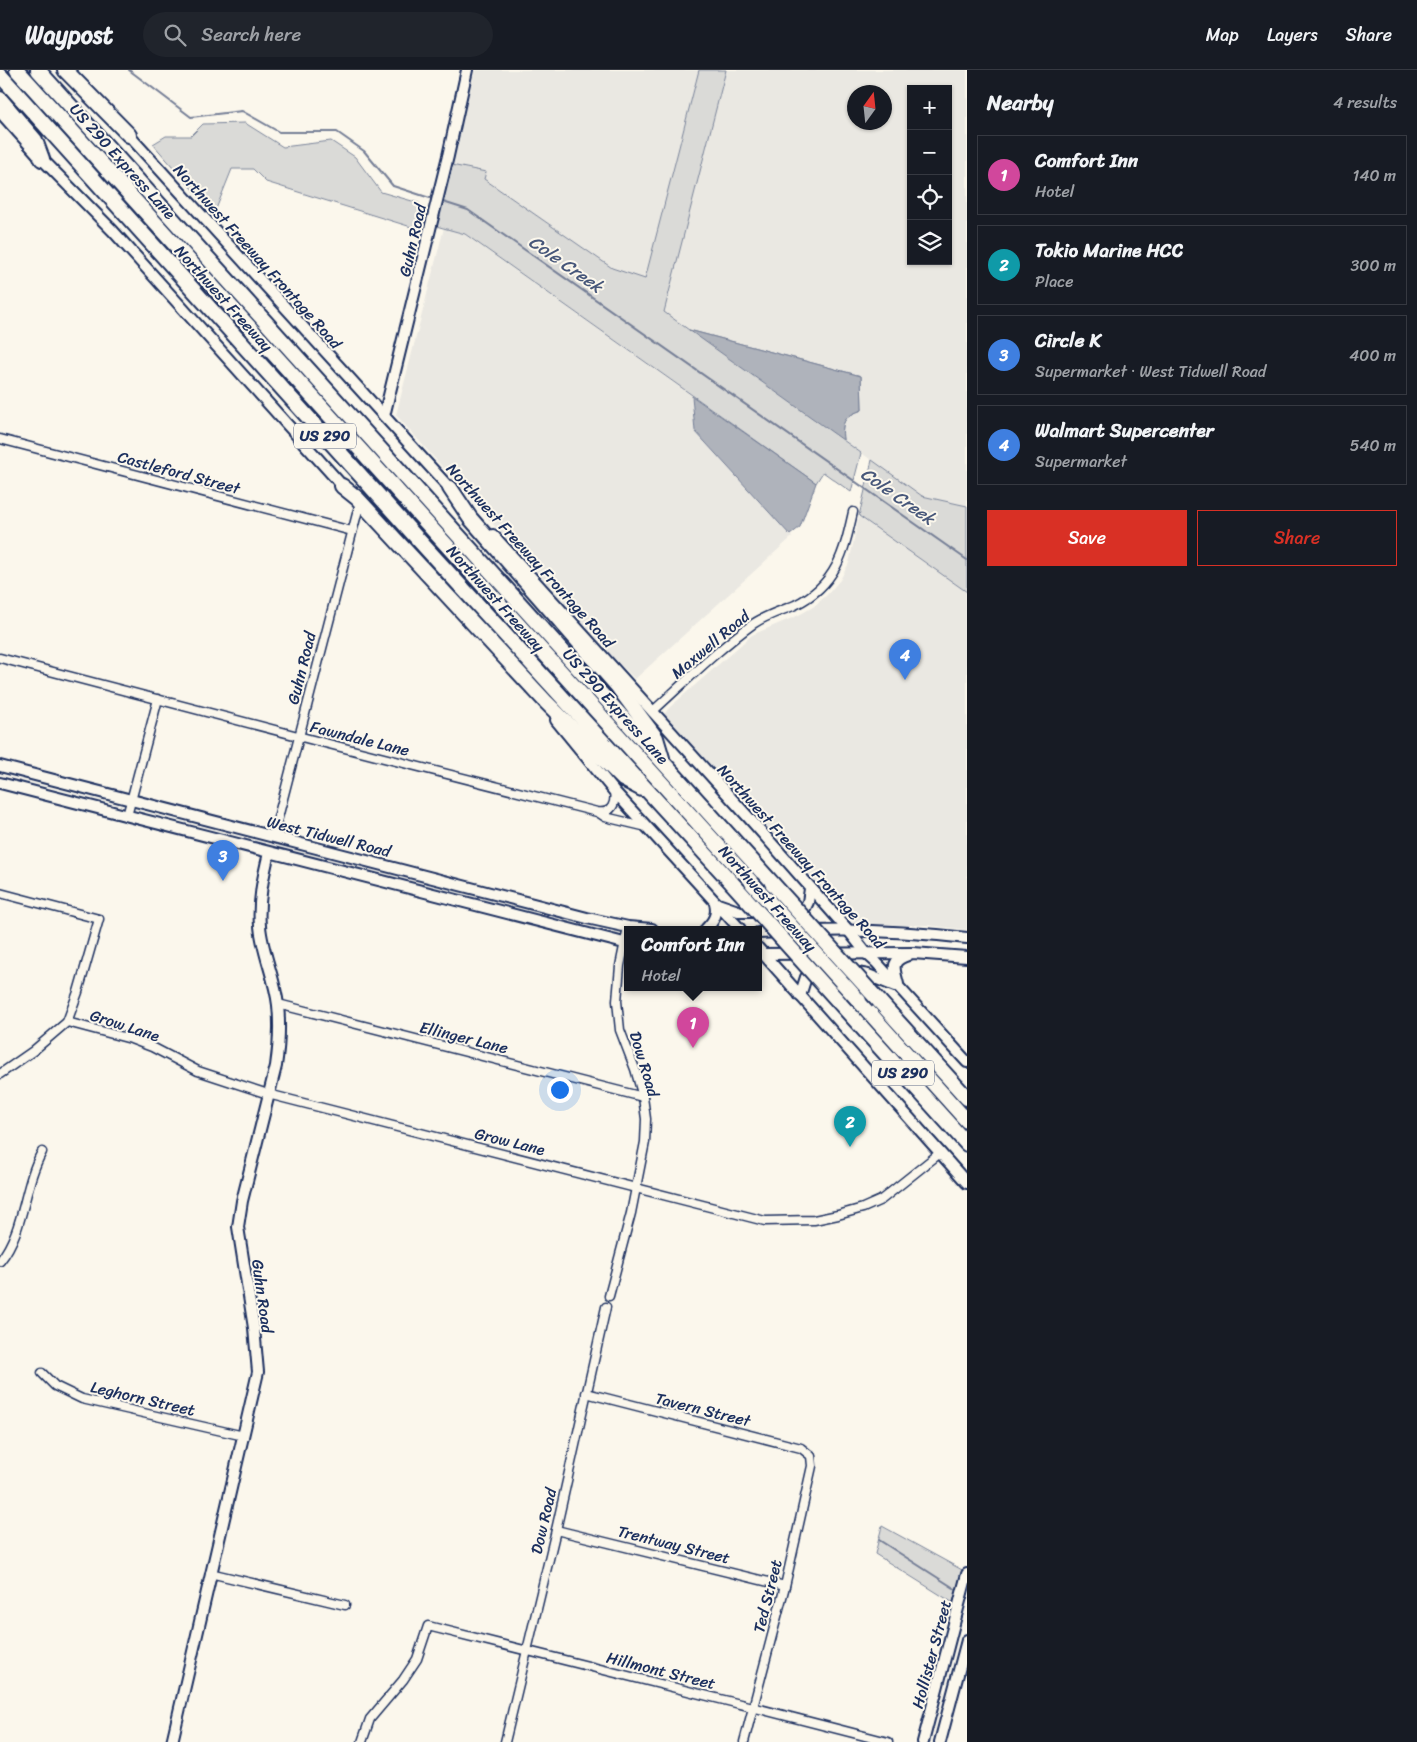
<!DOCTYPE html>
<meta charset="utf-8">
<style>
:root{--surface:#171b24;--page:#20242c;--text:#f1f3f6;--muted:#9ea1a6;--line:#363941;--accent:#d93025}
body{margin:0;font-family:Sriracha,sans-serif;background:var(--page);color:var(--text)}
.controls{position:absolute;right:15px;top:15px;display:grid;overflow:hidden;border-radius:0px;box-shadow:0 1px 4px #0004}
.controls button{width:45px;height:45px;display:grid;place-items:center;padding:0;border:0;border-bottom:1px solid var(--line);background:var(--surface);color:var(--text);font:25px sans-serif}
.compass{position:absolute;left:847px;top:15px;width:45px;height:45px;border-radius:50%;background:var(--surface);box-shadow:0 1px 4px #0004;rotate:15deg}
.you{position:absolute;left:559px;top:1019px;width:18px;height:18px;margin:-12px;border:4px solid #fff;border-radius:50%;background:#1a73e8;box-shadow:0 0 0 8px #1a73e833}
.badge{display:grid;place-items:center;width:32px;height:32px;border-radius:50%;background:var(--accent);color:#fff;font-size:16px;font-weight:700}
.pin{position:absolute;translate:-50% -41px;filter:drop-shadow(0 1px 2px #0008)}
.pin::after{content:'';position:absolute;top:26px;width:18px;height:15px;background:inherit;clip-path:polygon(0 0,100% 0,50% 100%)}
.popup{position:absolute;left:624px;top:856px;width:138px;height:65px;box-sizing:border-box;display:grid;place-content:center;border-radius:0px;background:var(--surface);filter:drop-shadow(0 1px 4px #0005);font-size:16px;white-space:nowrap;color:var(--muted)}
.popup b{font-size:19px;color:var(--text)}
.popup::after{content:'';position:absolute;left:50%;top:100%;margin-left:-10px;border:10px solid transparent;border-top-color:var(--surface)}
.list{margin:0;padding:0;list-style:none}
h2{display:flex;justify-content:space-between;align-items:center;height:65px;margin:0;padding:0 20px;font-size:21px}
h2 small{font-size:16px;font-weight:400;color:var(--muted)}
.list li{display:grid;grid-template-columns:32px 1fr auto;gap:15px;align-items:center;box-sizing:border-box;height:80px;margin:0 10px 10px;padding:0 10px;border:1px solid var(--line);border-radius:0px}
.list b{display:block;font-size:19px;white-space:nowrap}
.list p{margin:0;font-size:16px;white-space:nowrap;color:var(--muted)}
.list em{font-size:16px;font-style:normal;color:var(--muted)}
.actions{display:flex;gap:10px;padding:15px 20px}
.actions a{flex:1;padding:11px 0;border:1px solid var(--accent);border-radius:0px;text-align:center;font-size:18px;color:var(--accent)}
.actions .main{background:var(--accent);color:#fff}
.icon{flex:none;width:28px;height:28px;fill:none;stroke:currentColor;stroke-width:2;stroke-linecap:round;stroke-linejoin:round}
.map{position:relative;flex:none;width:967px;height:1672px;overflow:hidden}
header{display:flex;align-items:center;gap:30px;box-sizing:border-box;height:70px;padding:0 25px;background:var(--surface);border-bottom:1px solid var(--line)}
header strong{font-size:24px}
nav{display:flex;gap:28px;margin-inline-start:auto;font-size:18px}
.search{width:350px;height:45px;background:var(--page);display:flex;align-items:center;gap:12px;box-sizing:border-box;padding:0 18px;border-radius:28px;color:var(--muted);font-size:19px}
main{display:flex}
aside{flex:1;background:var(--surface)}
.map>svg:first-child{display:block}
.built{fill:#eae8e2;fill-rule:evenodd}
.green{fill:#dadad7;stroke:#7a849a}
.water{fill:#afb3bb;stroke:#747e96}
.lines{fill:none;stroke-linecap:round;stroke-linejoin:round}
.stream{stroke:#747e96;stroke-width:2}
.street-casing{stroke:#1b2f5e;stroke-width:11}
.secondary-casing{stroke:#1b2f5e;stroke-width:14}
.highway-casing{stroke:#1b2f5e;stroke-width:18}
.street{stroke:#fbf7ec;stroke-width:8}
.secondary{stroke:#fbf7ec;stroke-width:10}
.highway{stroke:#fbf7ec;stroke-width:14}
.highway-bridge-casing{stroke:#1b2f5e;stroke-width:18;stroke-linecap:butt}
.highway-bridge{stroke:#fbf7ec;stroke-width:14}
.labels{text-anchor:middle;stroke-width:4;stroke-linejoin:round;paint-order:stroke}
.shield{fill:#fbf7ec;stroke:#5e6b89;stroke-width:1}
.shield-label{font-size:15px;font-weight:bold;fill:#1b2f5e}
.street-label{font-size:16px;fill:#1b2f5e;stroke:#fbf7ec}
.water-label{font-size:18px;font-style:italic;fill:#47577a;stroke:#fbf7ec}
</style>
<header>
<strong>Waypost</strong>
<div class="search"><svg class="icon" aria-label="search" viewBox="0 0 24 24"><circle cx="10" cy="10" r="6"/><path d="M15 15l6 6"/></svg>Search here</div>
<nav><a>Map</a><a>Layers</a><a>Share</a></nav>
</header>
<main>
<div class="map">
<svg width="967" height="1672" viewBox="0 0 967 1672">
<rect width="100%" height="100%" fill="#fbf7ec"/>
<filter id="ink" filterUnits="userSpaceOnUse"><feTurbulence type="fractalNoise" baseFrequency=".02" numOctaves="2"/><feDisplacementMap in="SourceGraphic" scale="10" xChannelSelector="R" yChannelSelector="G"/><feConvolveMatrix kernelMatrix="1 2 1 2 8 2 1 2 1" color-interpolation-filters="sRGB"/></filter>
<g filter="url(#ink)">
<g class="built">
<path d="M475,0H699L645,210L612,198L484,109L485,103L451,95Z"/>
<path d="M726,0H967V436L922,426L843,370L842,359L849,345L861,306L689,260L663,242ZM911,19H948V191H911ZM854,22H884V52H854Z"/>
<path d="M444,158L464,164L692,326L695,361L792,467L635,609L599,573L396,345Z"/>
<path d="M859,446L967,522V860L926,855H865L855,853L842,844L662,647L669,638L752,565L799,545L813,537L827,525L840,510L849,493Z"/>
</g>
<g class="green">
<path d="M699,0H726L664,242L689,260L861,306L862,340C845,346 841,351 843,370L861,383L851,422L823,402L816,413L465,164L436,156L451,95L486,102L484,109L612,198L645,209Z"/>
<path d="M245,53L283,77L331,71L355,87L381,122L419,133L425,149L421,160L266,112L253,99H232L214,144L153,74L166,66H191L203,54Z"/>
<path d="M872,390L922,426L967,436V522L859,446Z"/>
<path d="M882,1456L964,1501L955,1534L875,1484Z"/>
</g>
<g class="water">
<path d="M689,260L861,306L862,340C845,346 841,351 843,370Z"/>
<path d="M692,326L816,413L800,457L790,465L695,361Z"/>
</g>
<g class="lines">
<g class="stream">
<path d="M129,0L191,47L242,41L279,62H337L364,81L393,116L433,129"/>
<path d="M440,131L468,140L967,490"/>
<path d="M879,1470L957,1520"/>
</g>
<defs>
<g id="street">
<path d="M0,369L352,461"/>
<path d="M0,588L313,670L597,742C612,744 616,734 614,721"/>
<path d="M652,642C685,612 717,580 753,554C766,545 781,541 795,535C836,515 844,483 853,442"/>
<path d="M599,743L605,747L647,757"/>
<path d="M127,746L158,629"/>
<path d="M273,767L359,436"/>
<path d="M0,823L99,849L78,922L67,952L33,981L0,1004"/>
<path d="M278,934L643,1027"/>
<path d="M67,952L131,969L152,977L198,1001L268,1024L765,1151L814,1150L838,1145L863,1138L881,1130L940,1083"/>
<path d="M0,1191C25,1160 23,1116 42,1082"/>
<path d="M609,1226L631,1143L645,1072L646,1049L643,1027L635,999L620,960L617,931L620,896L628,857"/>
<path d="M42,1303L55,1316L82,1329L244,1366"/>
<path d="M586,1323L801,1378L811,1386L812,1396L785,1516L744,1672"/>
<path d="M556,1460L785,1516"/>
<path d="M210,1503L345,1535"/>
<path d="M362,1672L370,1649L403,1610L417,1589L428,1556L752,1637L888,1672"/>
<path d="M505,1672L556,1460L606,1237"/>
</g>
<g id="secondary">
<path d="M0,42L42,89L113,161L347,421"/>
<path d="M124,60L454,423"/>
<path d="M384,346L448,86L467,0"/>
<path d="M493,465L749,748L848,860L867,884L876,892L967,992"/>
<path d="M556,650L614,721L740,859"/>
<path d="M0,696L587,848L628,857L652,859"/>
<path d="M0,713L628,874"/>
<path d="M718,834L741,842H796L805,838L808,832L810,819"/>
<path d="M706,859C714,851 718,844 715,833"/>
<path d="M811,861C863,859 915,862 967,868"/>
<path d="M758,863L782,862"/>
<path d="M758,878L967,1113"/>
<path d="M759,884L913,883L967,887"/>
<path d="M898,914C894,898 890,891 908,885"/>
<path d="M800,926L806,907L815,902L857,903L868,905L895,916"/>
<path d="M172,1672L258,1302L254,1258L238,1157L242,1131L276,996C279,976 280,955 278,935C275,908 262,882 260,856C258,831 263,807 269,783"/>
<path d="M923,1672L967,1504"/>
<path d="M940,1672L967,1570"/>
</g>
<g id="highway">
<path d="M17,0L752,813"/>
<path d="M38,0L772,813"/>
<path d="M65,0L129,65"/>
<path d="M0,5L425,477L732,813"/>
<path d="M0,29L35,70L42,89"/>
<path d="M342,416L357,428L546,632L623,709L642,719"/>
<path d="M450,418L470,448L618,617L656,668L662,688"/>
<path d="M859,931L967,1051"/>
<path d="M879,931L967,1028"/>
<path d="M839,932L967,1074"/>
</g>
</defs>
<use href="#street" class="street-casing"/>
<use href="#secondary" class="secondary-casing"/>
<use href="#highway" class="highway-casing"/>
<use href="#street" class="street"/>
<use href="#secondary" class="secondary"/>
<use href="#highway" class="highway"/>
<defs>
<g id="highway-bridge">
<path d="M732,813L839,932"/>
<path d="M752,813L859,931"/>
<path d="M772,813L879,931"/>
</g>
</defs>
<use href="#highway-bridge" class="highway-bridge-casing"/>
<use href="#highway-bridge" class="highway-bridge"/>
</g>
</g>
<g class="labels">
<g class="shield">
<rect x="294" y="353.5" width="62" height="25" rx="4"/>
<rect x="872" y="990.5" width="62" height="25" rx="4"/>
</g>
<g class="shield-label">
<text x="325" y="371">US 290</text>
<text x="903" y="1008">US 290</text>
</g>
<g class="street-label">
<text transform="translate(123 91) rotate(48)" y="6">US 290 Express Lane</text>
<text transform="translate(412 170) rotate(-77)" y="6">Guhn Road</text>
<text transform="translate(258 186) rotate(48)" y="6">Northwest Freeway Frontage Road</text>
<text transform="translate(224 228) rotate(48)" y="6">Northwest Freeway</text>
<text transform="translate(179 402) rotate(15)" y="6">Castleford Street</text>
<text transform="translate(531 485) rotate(48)" y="6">Northwest Freeway Frontage Road</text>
<text transform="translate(496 528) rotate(48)" y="6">Northwest Freeway</text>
<text transform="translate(710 574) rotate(-40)" y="6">Maxwell Road</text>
<text transform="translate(301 598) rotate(-76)" y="6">Guhn Road</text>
<text transform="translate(616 636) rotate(48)" y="6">US 290 Express Lane</text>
<text transform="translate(360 668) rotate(14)" y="6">Fawndale Lane</text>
<text transform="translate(329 766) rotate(14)" y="6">West Tidwell Road</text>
<text transform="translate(802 786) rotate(48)" y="6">Northwest Freeway Frontage Road</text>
<text transform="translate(768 828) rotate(48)" y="6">Northwest Freeway</text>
<text transform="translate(125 955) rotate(18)" y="6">Grow Lane</text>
<text transform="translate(464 967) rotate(14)" y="6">Ellinger Lane</text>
<text transform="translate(645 994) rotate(73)" y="6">Dow Road</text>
<text transform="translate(510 1071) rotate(14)" y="6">Grow Lane</text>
<text transform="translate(263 1226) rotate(82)" y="6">Guhn Road</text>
<text transform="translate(143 1328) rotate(13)" y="6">Leghorn Street</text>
<text transform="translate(703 1339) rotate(14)" y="6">Tavern Street</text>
<text transform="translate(543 1451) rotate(-77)" y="6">Dow Road</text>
<text transform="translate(674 1474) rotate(14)" y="6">Trentway Street</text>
<text transform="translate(767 1526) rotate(-76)" y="6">Ted Street</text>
<text transform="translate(931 1584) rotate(-75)" y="6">Hollister Street</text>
<text transform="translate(661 1600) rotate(14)" y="6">Hillmont Street</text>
</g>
<g class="water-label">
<text transform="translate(566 194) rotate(35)" y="6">Cole Creek</text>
<text transform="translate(898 426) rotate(35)" y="6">Cole Creek</text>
</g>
</g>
</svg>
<div class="controls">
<button>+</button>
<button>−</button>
<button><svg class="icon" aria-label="locate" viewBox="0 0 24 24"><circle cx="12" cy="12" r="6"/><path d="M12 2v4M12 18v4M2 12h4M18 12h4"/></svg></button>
<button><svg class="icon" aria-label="layers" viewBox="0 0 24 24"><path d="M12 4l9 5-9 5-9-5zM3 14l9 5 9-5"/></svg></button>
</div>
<svg class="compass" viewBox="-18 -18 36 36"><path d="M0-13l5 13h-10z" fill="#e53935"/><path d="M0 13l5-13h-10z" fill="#9ea1a6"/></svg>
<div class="you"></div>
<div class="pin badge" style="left:693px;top:978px;background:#d1479c">1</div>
<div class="popup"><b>Comfort Inn</b>Hotel</div>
<div class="pin badge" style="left:850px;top:1077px;background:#0f9aa8">2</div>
<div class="pin badge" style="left:223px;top:811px;background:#3f7fe0">3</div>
<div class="pin badge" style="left:905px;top:610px;background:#3f7fe0">4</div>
</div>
<aside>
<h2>Nearby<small>4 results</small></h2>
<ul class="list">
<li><span class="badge" style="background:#d1479c">1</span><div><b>Comfort Inn</b><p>Hotel</p></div><em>140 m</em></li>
<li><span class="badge" style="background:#0f9aa8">2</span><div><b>Tokio Marine HCC</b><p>Place</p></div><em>300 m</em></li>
<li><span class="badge" style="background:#3f7fe0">3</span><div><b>Circle K</b><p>Supermarket · West Tidwell Road</p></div><em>400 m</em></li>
<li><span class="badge" style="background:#3f7fe0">4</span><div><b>Walmart Supercenter</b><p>Supermarket</p></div><em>540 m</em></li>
</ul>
<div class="actions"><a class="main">Save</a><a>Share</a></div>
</aside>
</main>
